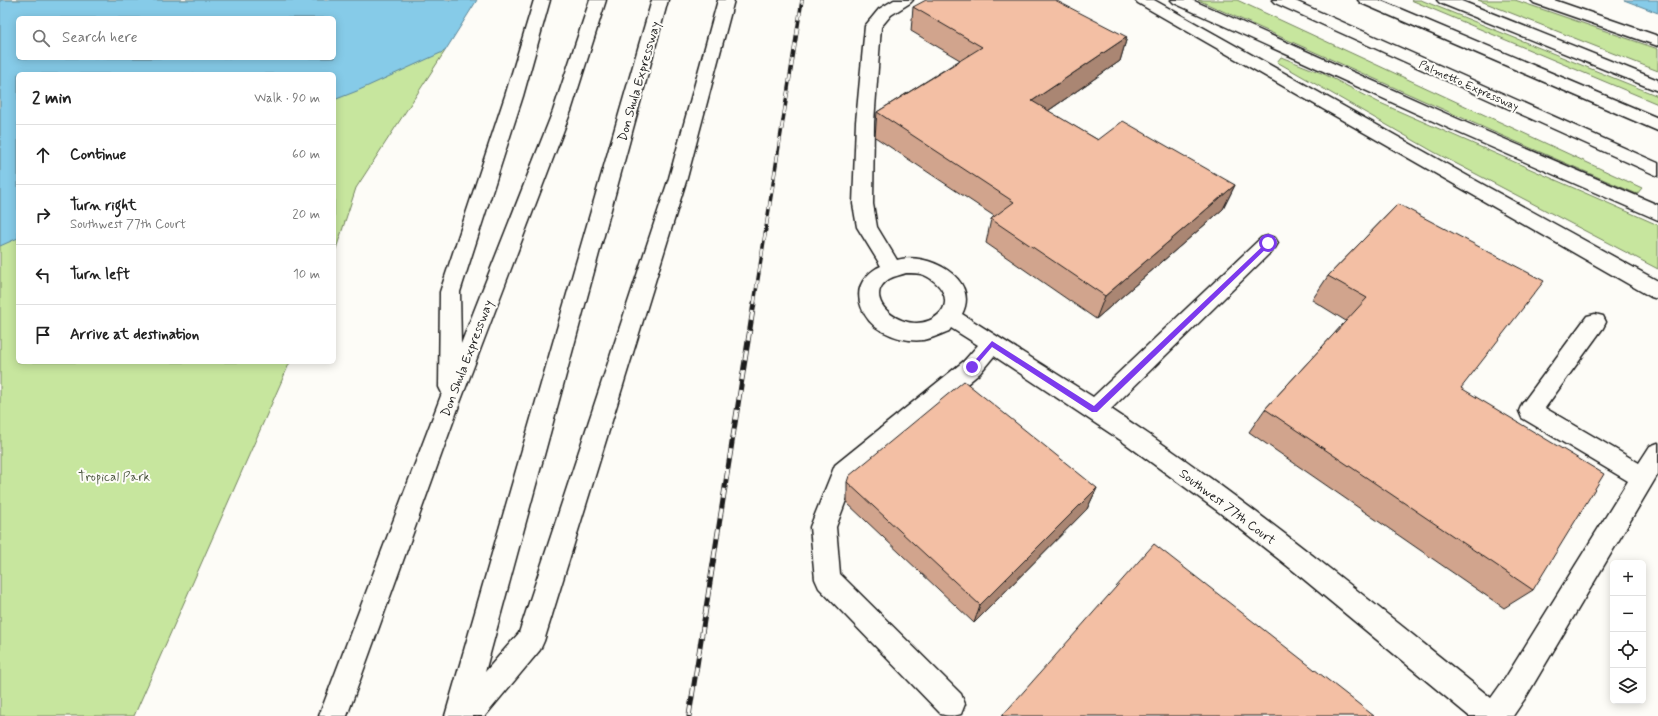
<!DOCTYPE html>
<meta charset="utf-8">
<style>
:root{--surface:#fff;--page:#f6f6f6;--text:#222;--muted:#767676;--line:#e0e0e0}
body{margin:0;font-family:Mynerve,sans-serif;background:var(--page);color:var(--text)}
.controls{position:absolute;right:12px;bottom:12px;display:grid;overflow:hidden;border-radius:6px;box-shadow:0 2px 10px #0003}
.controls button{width:36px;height:36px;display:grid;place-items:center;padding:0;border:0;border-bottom:1px solid var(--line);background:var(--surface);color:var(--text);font:20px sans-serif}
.stop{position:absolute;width:12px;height:12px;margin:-9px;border:3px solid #7c3aed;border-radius:50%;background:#fff}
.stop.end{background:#7c3aed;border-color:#fff;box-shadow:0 1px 4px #0008}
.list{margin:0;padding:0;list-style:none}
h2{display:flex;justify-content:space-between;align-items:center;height:52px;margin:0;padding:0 16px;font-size:17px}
h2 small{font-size:13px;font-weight:400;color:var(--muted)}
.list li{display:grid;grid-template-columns:26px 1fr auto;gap:12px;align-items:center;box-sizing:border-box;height:60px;padding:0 16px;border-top:1px solid var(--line)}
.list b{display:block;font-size:15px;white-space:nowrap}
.list p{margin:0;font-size:13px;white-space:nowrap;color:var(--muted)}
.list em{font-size:13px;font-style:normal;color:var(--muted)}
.icon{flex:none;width:22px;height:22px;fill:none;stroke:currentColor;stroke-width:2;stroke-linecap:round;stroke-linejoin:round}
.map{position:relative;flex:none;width:1658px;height:716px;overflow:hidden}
.search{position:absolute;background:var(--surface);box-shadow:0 2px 10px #0003;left:16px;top:16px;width:320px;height:44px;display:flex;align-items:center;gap:10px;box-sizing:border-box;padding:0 14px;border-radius:6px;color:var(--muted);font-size:15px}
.panel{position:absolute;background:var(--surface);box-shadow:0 2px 10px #0003;left:16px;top:72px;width:320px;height:292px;border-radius:6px}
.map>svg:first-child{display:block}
.green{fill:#c7e69e;stroke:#72815d;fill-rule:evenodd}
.water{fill:#86cbe8;stroke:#5c8596;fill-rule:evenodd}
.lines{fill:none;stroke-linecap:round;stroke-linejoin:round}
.minor-casing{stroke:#1c1c1c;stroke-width:3}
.highway-casing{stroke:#1c1c1c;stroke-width:3}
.minor{fill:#fdfcf7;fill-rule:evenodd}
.highway{fill:#fdfcf7;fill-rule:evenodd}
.rail-far1-casing{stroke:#1c1c1c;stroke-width:3.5}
.rail-casing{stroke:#1c1c1c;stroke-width:5}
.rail-far1{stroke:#fdfcf7;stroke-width:2.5;stroke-dasharray:8;stroke-linecap:butt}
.rail{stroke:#fdfcf7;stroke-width:3.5;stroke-dasharray:10;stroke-linecap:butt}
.wall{fill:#d1a48d;stroke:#1c1c1c}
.shaded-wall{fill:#aa8673;stroke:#1c1c1c}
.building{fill:#f3bfa4;stroke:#1c1c1c}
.route{fill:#7c3aed}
.labels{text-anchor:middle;stroke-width:4;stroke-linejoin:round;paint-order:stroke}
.far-street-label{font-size:11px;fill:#1c1c1c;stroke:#fdfcf7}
.street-label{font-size:13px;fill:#1c1c1c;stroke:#fdfcf7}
.park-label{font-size:13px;fill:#4f5943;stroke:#fdfcf7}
</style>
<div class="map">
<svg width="1658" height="716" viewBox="0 0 1658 716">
<rect width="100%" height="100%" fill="#fdfcf7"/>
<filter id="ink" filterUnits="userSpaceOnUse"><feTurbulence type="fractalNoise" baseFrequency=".025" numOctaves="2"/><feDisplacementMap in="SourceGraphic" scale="8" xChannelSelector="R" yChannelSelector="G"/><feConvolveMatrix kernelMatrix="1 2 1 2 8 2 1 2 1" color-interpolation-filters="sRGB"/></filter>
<g filter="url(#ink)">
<g class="green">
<path d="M0,0H468L445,51L356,188L334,255V74H18V362H290L134,716H0ZM18,18H334V58H18Z"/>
<path d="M1198,0H1237L1642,188L1637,194L1496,133Z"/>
<path d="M1411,0H1421L1658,96V104Z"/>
<path d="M1478,0H1515L1658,49V71Z"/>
<path d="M1281,57L1324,74L1378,102L1658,225V269L1434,152L1277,62Z"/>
</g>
<g class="water">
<path d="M0,0H477L445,51L357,91L334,100V74H18V238L0,246ZM18,18H334V58H18Z"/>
<path d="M1624,0H1658V13Z"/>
</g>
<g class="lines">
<defs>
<path id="minor" d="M894,0H913L910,3L891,15L881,27L874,122L873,204L877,227L897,260C926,251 981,278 962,314L1093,397L1261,238L1268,236L1275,238L1278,243L1275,248L1111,409C1244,497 1367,598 1491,698L1506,677L1628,481L1522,418L1519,411L1522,404L1587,316L1595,314L1603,316L1606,322L1603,328L1545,408L1639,463L1650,446L1658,443V474L1526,697L1513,716H1469L1295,572L1219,512L1122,441L994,356L980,373L854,479L836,527L840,574L961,694L965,704L961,714C954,716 948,716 941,714L819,588L815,579L810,527L835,465L964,361L978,345L951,328L949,331C941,334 931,339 923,340C909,342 893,337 882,331C863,321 851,294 866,277C871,272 874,269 881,266L857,227L853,204L856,122L865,26L879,9ZM906,273C912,273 919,273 924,275C940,282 954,301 938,315C910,340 857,300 889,279C894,276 901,275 906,273Z"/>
<g id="highway">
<path d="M534,0H550L523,96L460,292L461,344L553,111L590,0H606L571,111L461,400L347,716H319L442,393L439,387L440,292L505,96Z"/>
<path d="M652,0H668L485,672L519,633L669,178L718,0H734L687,178L544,641L540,650L485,716H445Z"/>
<path d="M1135,0H1154L1473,179L1658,281V299L1651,297L1138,3Z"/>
<path d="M1171,0H1192L1469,124L1658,205V220L1457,132L1174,3Z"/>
<path d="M1272,0H1293L1658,163V176L1275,3Z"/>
<path d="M1358,0H1379L1658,118V131L1361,3Z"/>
<path d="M1437,0H1459L1658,80V91L1440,3Z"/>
<path d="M1531,0H1554L1658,36V46L1534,3Z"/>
</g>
</defs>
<use href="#minor" class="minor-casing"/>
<use href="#highway" class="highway-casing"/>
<use href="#minor" class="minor"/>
<use href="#highway" class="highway"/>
<defs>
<path id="rail-far1" d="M754,304L802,0"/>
<path id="rail" d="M689,716L754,303"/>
</defs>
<use href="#rail-far1" class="rail-far1-casing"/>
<use href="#rail" class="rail-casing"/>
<use href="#rail-far1" class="rail-far1"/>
<use href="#rail" class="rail"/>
</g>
<g class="wall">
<path d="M913,7L1127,37L1120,61L1048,111L1098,140L1235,185L1223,209L1096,319L986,243L991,219L994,216L875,137L877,112L960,60L911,31Z"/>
<path d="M1398,204L1461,388L1533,590L1504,608L1249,432L1265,409L1346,321L1312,300L1328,276Z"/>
<path d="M847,482L1097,488L1087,509L974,623L847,503Z"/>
</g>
<g class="shaded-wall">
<path d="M1127,37L1120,61L1026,126L1032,101Z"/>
<path d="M1235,185L1223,209L1096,319L1105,296Z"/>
<path d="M1097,488L1087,509L974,623L980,605Z"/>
</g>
<g class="building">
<path d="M926,0H1055L1127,37L1032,101L1098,140L1123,121L1235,185L1105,296L991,219L1014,202L877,112L982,47L913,7Z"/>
<path d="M1398,204L1544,281L1461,388L1604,474L1533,590L1265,409L1367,298L1328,276Z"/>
<path d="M964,381L1097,488L980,605L847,482L849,476Z"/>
<path d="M1154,544L1374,716H1002Z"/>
</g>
</g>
<path class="route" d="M1268,241L1270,242V245L1097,412H1092L992,347L974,368H969V367L992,341L1094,406Z"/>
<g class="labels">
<g class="far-street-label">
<text transform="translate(1469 85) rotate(24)" y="4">Palmetto Expressway</text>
</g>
<g class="street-label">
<text transform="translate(638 81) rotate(-74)" y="5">Don Shula Expressway</text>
<text transform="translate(466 358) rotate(-69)" y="5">Don Shula Expressway</text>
<text transform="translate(1228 506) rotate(37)" y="5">Southwest 77th Court</text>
</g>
<g class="park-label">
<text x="114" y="481">Tropical Park</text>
</g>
</g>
</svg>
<div class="controls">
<button>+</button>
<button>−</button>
<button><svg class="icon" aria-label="locate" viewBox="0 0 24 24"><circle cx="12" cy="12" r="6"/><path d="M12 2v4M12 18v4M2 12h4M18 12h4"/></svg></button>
<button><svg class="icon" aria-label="layers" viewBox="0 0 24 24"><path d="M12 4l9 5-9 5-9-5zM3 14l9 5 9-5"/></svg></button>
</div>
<div class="stop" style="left:1268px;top:243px"></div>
<div class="stop end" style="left:972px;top:367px"></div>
<div class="search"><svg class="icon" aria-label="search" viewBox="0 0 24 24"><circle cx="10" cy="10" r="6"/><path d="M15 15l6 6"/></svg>Search here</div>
<section class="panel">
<h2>2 min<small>Walk · 90 m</small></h2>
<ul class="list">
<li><svg class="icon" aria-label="ahead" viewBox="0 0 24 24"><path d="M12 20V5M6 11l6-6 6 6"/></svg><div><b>Continue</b></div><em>60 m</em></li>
<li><svg class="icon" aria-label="right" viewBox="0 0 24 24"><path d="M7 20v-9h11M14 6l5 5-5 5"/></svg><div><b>Turn right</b><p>Southwest 77th Court</p></div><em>20 m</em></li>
<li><svg class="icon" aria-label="left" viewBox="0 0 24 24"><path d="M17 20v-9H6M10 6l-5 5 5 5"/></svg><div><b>Turn left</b></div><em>10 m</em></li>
<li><svg class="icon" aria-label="arrive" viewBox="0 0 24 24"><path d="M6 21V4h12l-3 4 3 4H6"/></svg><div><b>Arrive at destination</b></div></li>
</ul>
</section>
</div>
